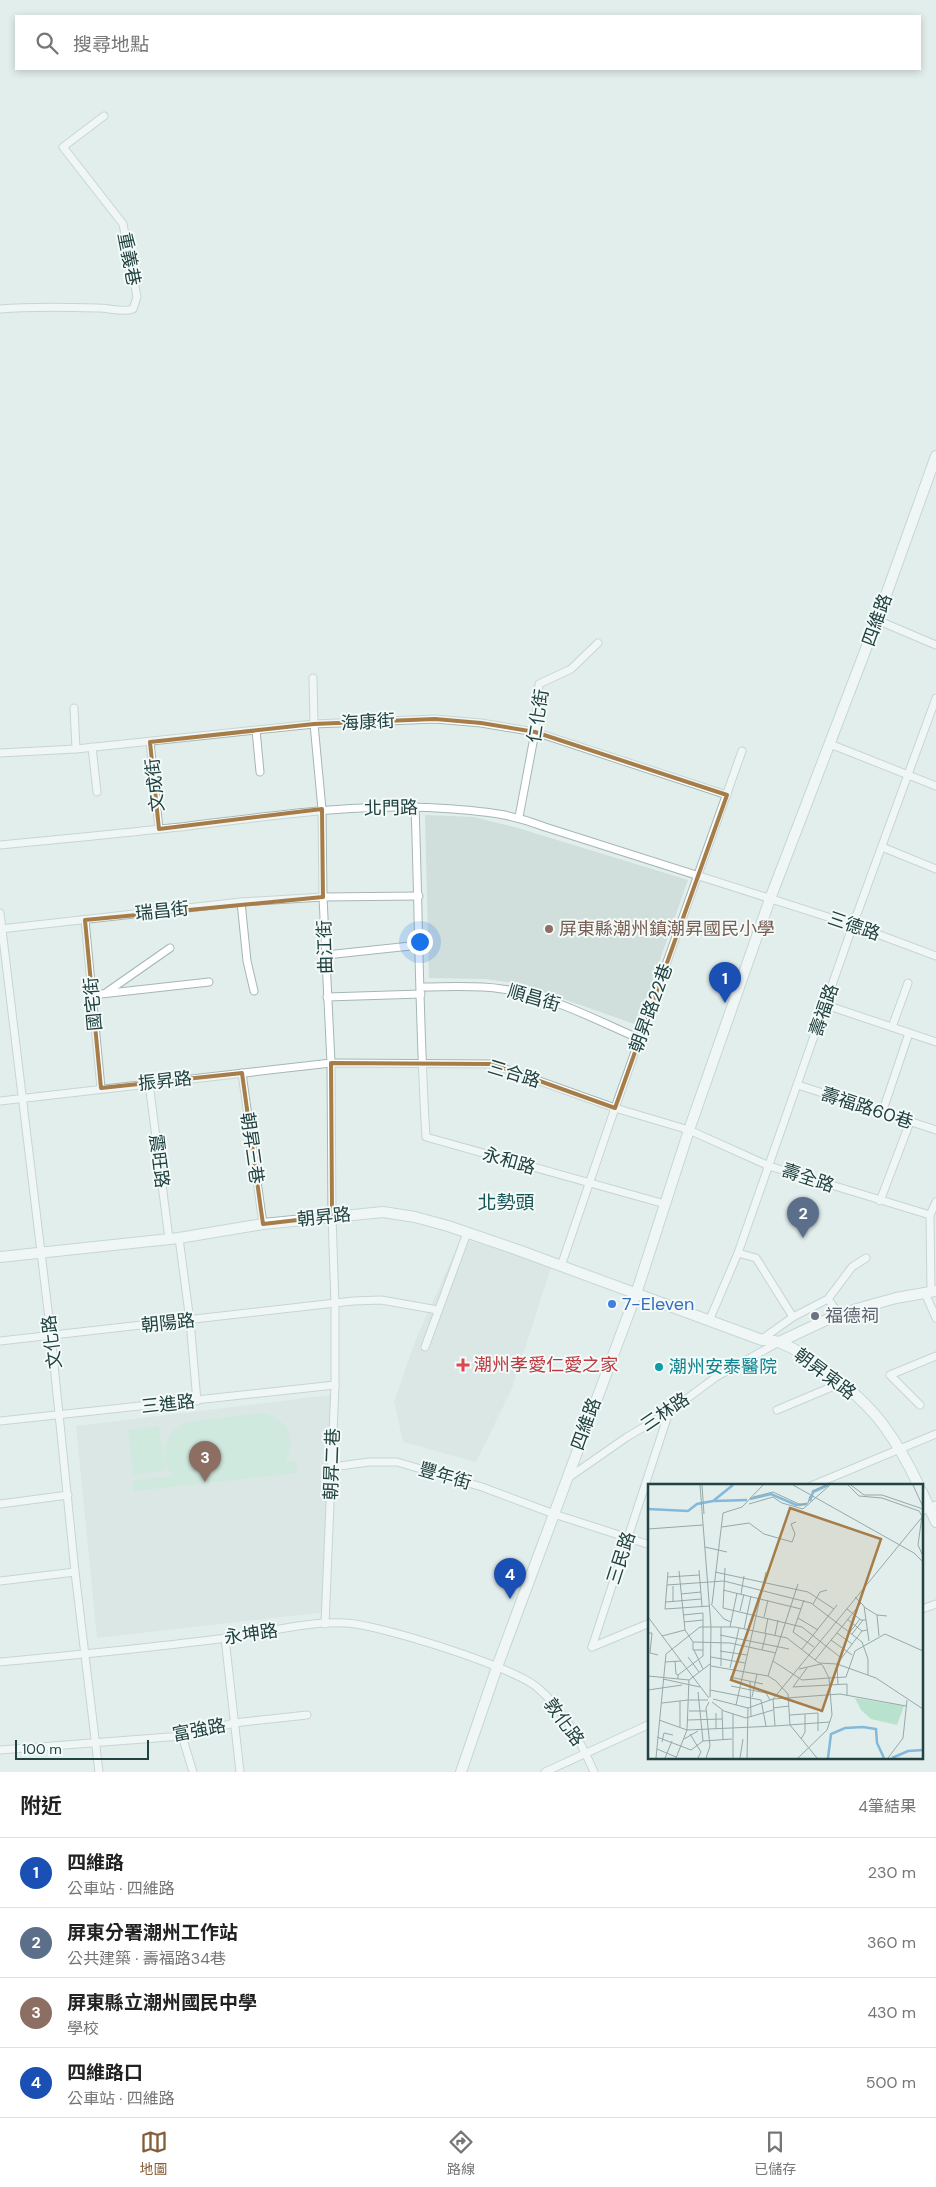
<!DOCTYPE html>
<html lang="zh-TW">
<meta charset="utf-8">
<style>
:root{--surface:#fff;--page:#f2f2f2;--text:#222;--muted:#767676;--line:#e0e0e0;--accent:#855d36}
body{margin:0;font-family:"DM Sans","Noto Sans TC",sans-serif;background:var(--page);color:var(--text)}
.scale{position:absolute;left:15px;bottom:12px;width:134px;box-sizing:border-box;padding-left:5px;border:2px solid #204241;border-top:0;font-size:14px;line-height:18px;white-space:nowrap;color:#204241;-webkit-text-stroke:4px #f3faf8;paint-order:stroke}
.you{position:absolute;left:419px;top:941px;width:18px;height:18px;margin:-12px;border:4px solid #fff;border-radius:50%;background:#1a73e8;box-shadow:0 0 0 8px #1a73e833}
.badge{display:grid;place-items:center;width:32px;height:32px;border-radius:50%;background:var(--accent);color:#fff;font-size:16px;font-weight:700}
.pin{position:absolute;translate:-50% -41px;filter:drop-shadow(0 1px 2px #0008)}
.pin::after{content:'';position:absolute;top:26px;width:18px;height:15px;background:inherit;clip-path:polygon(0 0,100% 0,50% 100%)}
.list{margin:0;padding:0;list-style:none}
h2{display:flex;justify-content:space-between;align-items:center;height:65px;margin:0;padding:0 20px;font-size:21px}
h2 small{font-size:16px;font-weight:400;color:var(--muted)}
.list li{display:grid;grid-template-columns:32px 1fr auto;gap:15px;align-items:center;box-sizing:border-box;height:70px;padding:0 20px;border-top:1px solid var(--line)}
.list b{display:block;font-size:19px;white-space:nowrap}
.list p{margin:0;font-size:16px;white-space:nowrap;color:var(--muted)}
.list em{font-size:16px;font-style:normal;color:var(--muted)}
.icon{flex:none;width:28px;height:28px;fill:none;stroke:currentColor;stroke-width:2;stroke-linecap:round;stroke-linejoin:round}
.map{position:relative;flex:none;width:936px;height:1772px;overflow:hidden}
.search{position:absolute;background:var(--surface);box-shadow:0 2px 8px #0003;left:15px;right:15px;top:15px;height:55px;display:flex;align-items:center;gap:12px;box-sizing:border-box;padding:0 18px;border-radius:0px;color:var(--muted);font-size:19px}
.sheet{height:345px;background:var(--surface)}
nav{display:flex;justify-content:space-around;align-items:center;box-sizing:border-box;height:70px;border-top:1px solid var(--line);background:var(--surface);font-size:14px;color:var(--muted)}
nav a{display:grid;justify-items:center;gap:2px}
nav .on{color:var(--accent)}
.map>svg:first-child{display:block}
.built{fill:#d0dedc}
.green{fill:#b9e2ce}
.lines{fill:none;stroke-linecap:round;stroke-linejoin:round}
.street-casing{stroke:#a4b7b5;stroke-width:9}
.secondary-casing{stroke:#9fbbb9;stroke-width:12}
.street{stroke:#fff;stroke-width:7}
.secondary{stroke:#fff;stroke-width:10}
.marked{fill:none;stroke:#a67d49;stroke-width:4;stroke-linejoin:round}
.education-dot{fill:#8d6e63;stroke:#f3faf8;stroke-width:2}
.shop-dot{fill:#3f7fe0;stroke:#f3faf8;stroke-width:2}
.worship-dot{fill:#6b7280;stroke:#f3faf8;stroke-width:2}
.health-dot{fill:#e0444e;stroke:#f3faf8;stroke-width:2}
.culture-dot{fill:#0f9aa8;stroke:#f3faf8;stroke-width:2}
.labels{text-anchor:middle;stroke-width:4;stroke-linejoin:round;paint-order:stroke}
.street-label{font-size:18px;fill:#204241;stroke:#f3faf8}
.education-label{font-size:18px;fill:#785e54;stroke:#f3faf8;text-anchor:start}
.shop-label{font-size:18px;fill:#366cbe;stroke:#f3faf8;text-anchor:start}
.worship-label{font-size:18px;fill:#5b616d;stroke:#f3faf8;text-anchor:start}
.health-label{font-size:18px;fill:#be3a42;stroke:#f3faf8;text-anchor:start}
.culture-label{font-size:18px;fill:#0d838f;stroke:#f3faf8;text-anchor:start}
.neighbourhood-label{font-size:19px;fill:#195757;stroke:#f3faf8}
.inset-river{fill:none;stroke:#84b8da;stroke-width:2.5}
.inset-road{fill:none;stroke:#94a9a8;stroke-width:1}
.view{fill:#a67d49;fill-opacity:0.15;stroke:#a67d49;stroke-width:2.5}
.inset-edge{fill:none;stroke:#204241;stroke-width:2.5}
</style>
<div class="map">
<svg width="936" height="1772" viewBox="0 0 936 1772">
<rect width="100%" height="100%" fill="#e2eeec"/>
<g class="built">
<path d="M425,815L474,817L518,828L688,880L637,1025L521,984L485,979L429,978Z"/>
<path d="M461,1238L552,1265L511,1391L476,1462L403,1442L394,1401L416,1339Z"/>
<path d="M330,1395L327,1612L97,1638L76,1426Z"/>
</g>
<g class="green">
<path d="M262,1413C289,1420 296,1437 286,1462H296L297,1473L134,1491V1480L173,1476C157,1455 164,1432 187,1422Z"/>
<path d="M159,1426L165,1470L134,1475L128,1430Z"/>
</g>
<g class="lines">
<defs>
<g id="street">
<path d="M0,309C33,306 65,307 99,308C110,308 122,313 133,309L137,297L123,224L63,147L104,116"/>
<path d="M877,620L936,645"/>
<path d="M313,678L314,724L322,809L323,897L331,1063L332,1216L335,1304V1385L325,1624"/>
<path d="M74,708L76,749"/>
<path d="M256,730L260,772"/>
<path d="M150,742L159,829"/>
<path d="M830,744L936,786"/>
<path d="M92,747L97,792"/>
<path d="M0,753L76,749L314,724L435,719L481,723L535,732L727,795"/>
<path d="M415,806C419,917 419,1027 426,1137L665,1204"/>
<path d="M519,817L535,732L539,684L571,669L598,643"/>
<path d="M0,845C63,839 126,833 189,826C277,815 364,802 453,809C488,812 512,814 545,827L853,925L936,956"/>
<path d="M882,847L936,869"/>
<path d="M241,902L247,961L254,991"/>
<path d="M0,913L51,1335L75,1572L99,1772"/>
<path d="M85,920L101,1088"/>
<path d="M0,929L241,902L323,897L419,896"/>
<path d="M326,955L420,945"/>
<path d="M421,987C448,987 476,985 502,989C550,995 596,1020 640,1039"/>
<path d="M107,992L170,948"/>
<path d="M92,995L209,982"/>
<path d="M327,997L421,994"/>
<path d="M826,1005L936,1042"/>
<path d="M892,1027L908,983"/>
<path d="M242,1073L263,1224"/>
<path d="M149,1083L169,1239"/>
<path d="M798,1085L936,1130"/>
<path d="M0,1101L331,1063L492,1064L615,1108L689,1130L769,1166L930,1215"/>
<path d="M882,1113L909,1033"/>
<path d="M880,1201L910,1122"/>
<path d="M179,1238L190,1321L197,1401"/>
<path d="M738,1253L756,1258L793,1317"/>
<path d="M561,1266L615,1108L742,751"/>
<path d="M931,1291L930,1215L936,1202"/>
<path d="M925,1293L936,1318"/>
<path d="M828,1299L839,1314"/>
<path d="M709,1321L738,1253L853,925L936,698"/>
<path d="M762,1339L793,1317L828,1299L852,1267L866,1258"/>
<path d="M0,1341L353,1301L381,1300L438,1310"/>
<path d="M425,1347L467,1233"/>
<path d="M920,1405L890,1375L936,1356"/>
<path d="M777,1410L841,1383"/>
<path d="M0,1421L335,1385"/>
<path d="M332,1467L369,1462H397L482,1487L554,1514L650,1545"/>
<path d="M568,1478L627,1437L669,1412L716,1377L779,1342"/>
<path d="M811,1486L936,1434"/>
<path d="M0,1504L68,1495"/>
<path d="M922,1511L936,1505"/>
<path d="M0,1581L75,1572"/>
<path d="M922,1609L936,1604"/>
<path d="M225,1638L240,1772"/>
<path d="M592,1647L669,1412"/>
<path d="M592,1647L650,1623"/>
<path d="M0,1662C75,1655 151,1648 226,1638C265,1633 306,1621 345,1623C378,1624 514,1667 538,1688C564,1711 580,1740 594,1772"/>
<path d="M182,1736L193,1772"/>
<path d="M0,1750L182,1736L234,1723L307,1715"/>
<path d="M545,1772L650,1724"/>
</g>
<g id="secondary">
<path d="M0,1257L179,1238L263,1224L383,1212L415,1217L448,1226L518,1250L762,1340C768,1340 775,1340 781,1343C813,1356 864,1398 884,1426C898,1445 909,1465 919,1486"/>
<path d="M779,1342L839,1314L896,1298L936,1291"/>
<path d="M922,1492L936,1522"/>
<path d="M461,1772L497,1667L636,1294L689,1130L770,899L877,620L936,456"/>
</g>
</defs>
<use href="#street" class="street-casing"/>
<use href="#secondary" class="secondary-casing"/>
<use href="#street" class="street"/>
<use href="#secondary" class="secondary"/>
</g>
<path d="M0 0H936V1772H0ZM435,719L481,723L535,732L727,795L615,1108L492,1064L331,1063L332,1216L263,1224L242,1073L101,1088L85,920L323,897L322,809L159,829L150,742L314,724Z" fill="#e2eeec" fill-opacity=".55" fill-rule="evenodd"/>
<path class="marked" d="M435,719L481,723L535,732L727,795L615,1108L492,1064L331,1063L332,1216L263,1224L242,1073L101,1088L85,920L323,897L322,809L159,829L150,742L314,724Z"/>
<circle class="education-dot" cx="549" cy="929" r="5"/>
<circle class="shop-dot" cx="612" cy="1304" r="5"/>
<circle class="worship-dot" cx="815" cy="1316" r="5"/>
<path class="health-dot" d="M460.5 1357.5h5v5h5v5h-5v5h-5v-5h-5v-5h5z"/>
<circle class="culture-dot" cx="659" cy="1367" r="5"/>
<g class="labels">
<g class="street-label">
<text transform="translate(129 259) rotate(79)" y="6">重義巷</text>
<text transform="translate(877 620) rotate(-70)" y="6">四維路</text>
<text transform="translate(538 716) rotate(-81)" y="6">仁化街</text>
<text transform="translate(368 722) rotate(-3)" y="6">海康街</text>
<text transform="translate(155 785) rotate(-96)" y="6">文成街</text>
<text transform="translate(391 808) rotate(-1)" y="6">北門路</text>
<text transform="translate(162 911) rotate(-6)" y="6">瑞昌街</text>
<text transform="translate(854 926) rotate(19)" y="6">三德路</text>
<text transform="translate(325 947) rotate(-92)" y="6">曲江街</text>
<text transform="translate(534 998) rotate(16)" y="6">順昌街</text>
<text transform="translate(93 1004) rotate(-95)" y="6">國宅街</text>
<text transform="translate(651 1008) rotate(-70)" y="6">朝昇路22巷</text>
<text transform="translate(824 1010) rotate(-71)" y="6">壽福路</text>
<text transform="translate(514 1074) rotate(17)" y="6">三合路</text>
<text transform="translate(165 1081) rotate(-6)" y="6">振昇路</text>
<text transform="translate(867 1108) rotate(18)" y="6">壽福路60巷</text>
<text transform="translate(252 1148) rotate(82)" y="6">朝昇三巷</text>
<text transform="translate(159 1161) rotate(83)" y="6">震旺路</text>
<text transform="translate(509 1161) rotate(16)" y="6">永和路</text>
<text transform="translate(808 1178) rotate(18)" y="6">壽全路</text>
<text transform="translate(324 1217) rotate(-6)" y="6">朝昇路</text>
<text transform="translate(168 1323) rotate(-6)" y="6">朝陽路</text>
<text transform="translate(52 1342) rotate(-97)" y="6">文化路</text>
<text transform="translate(825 1374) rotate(37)" y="6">朝昇東路</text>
<text transform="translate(168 1404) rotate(-6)" y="6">三進路</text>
<text transform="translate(665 1412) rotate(-34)" y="6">三林路</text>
<text transform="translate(586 1424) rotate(-70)" y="6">四維路</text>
<text transform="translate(332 1464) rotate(-88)" y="6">朝昇二巷</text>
<text transform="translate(445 1476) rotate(16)" y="6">豐年街</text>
<text transform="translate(621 1558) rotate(-72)" y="6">三民路</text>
<text transform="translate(251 1634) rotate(-8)" y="6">永坤路</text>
<text transform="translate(564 1722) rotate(54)" y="6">敦化路</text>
<text transform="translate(199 1730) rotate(-11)" y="6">富強路</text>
</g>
<g class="education-label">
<text x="559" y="935">屏東縣潮州鎮潮昇國民小學</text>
</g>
<g class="shop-label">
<text x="622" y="1310">7-Eleven</text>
</g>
<g class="worship-label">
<text x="825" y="1322">福德祠</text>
</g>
<g class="health-label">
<text x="474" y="1371">潮州孝愛仁愛之家</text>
</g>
<g class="culture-label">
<text x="669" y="1373">潮州安泰醫院</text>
</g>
<g class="neighbourhood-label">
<text x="506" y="1209">北勢頭</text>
</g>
</g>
<g transform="translate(648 1484)">
<rect width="275" height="275" fill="#e2eeec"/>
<path d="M207,214L256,222L249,241L223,235L213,226Z" fill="#b9e2ce"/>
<path class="inset-river" d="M102,15L123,10L148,21L159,20M66,17L99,16M162,17L165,8L180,1M0,25L40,27L49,20L65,17L85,1M180,274L183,250L197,244L215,243L228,245L229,259L236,274M244,274L260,267L275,266"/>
<path class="inset-road" d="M54,1L56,30M145,1L266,69L275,78M200,1L211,12L234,14L271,27L274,32L270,61L275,72M203,1L216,11H234L275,25M265,1L275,23M164,7L178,1M105,13L125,8L153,21L160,19L162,12M101,20L125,13L134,19L155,25L182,1M275,40V69M74,43L101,39L116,50L144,58L147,50L143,40L148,38M0,45L55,41M57,63L79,68M77,84L75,124L154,143L192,173M51,86L54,122M31,87L37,146L45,158L82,159L128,169M20,88L17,125L62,122M67,88L160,108L186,125M20,93L51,91M19,101L76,97L163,119L214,158L220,175V191M75,106L153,125M33,110L53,108M93,110L96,92M207,113L216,122L221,157M156,116L145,148L166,163M18,118L53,115M25,118V102M63,120L76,135L83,138M64,120L75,29L94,23L115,1M165,120L172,108L179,106M216,123L229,131L239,132M199,125L213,136H218M92,127L96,110M229,131L231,152M0,133L45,193L41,196L39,246L28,274M116,133L120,116M150,134L170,146M199,135L214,147M36,138L55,136M82,143L89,109M96,145L103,112M202,148L212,135M0,149H4L2,169L10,171M117,149L120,134M189,149L204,160M204,150L215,136M72,151L141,165M127,151L130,136M14,152L37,146M183,156L204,171M45,158V166H55M154,165L189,121M46,166L55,185M114,166L118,150M72,167L99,171M40,173L51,188M63,173L97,179M167,176L213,119M27,177L28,190L30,191M125,177L154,196L181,194L198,193L207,167L237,150L275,167M17,178L33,177M189,180L214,147L219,146M189,180L190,201M63,182L120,192L128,197L140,210L142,241M73,182V143M82,184L91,144M0,192L41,196M120,192L150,100M82,193L115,200M15,195L52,203M30,195V191L55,172V129L35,131M102,198L103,233M83,202L118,209L122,216M145,203L199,200V211M145,203L159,184M0,206L34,201M62,206L113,216L118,242M50,208L55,257M62,213L63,143H87L139,154L171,179L189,180L228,194L275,225M104,213L109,190M61,214L45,193L62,180M65,215L100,224L125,215L192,210L258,222M40,216H60M32,217V243M64,218L76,227L98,234L125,226M14,219L40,216M88,221L118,88M125,224L141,222M74,226L75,256M41,227H58M68,229V245M142,231L170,229V247M11,236L39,246M39,236L74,235M142,241L169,274M127,242L182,238M39,246L127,242L125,215L275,32M42,250L53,268L50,274M9,253L43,266L55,257L84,255M36,255L50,247M153,255L157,248V230M14,258L16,249L25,251M9,265L28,273M8,274L18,170L52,143H63L52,1M17,274L24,257M58,274L62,262L58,224L61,218M85,274V230M92,274L95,255M99,274L100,224M150,274L179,246L184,231L181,194L175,182L173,180L151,185M240,274L255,254L259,216"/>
<path class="view" d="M142,24L233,55L174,227L83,196Z"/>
<rect width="275" height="275" class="inset-edge"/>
</g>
</svg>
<div class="scale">100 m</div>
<div class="you"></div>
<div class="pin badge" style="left:725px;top:1003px;background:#1a4fb4">1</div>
<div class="pin badge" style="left:803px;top:1238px;background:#5c6f8a">2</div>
<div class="pin badge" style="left:205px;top:1482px;background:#8d6e63">3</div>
<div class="pin badge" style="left:510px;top:1599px;background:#1a4fb4">4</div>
<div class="search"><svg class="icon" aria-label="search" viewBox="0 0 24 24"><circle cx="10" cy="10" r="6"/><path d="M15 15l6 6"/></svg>搜尋地點</div>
</div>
<section class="sheet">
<h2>附近<small>4筆結果</small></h2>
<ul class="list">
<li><span class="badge" style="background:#1a4fb4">1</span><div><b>四維路</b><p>公車站 · 四維路</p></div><em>230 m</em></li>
<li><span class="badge" style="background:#5c6f8a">2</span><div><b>屏東分署潮州工作站</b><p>公共建築 · 壽福路34巷</p></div><em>360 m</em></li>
<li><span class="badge" style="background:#8d6e63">3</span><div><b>屏東縣立潮州國民中學</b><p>學校</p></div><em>430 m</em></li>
<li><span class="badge" style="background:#1a4fb4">4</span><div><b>四維路口</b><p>公車站 · 四維路</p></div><em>500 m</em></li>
</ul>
</section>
<nav>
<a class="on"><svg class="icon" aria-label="map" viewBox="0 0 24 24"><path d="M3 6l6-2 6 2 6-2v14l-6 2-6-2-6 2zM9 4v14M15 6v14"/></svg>地圖</a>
<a><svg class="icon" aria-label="directions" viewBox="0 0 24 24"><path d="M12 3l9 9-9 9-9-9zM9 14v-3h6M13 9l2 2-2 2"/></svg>路線</a>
<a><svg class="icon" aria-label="saved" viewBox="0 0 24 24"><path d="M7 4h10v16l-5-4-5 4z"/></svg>已儲存</a>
</nav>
